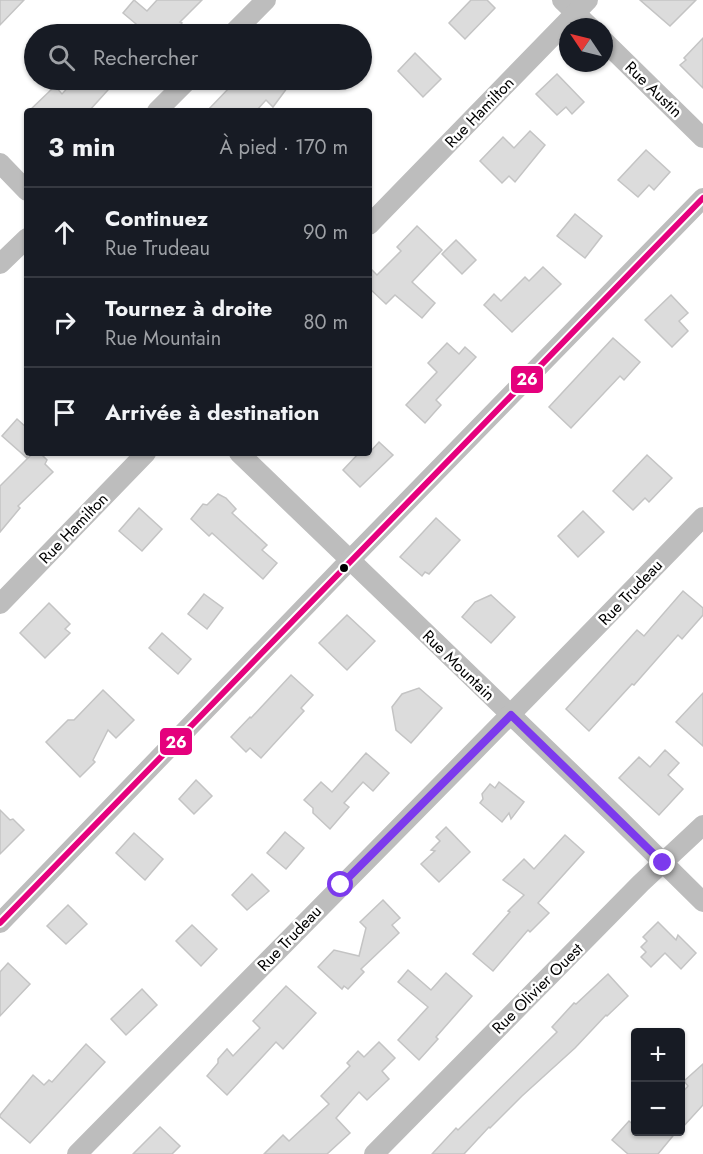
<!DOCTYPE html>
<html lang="fr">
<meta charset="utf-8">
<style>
:root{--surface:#171b24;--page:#242831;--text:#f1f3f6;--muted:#9ea1a6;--line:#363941}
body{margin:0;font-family:Jost,sans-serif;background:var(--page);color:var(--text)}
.controls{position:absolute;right:18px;bottom:18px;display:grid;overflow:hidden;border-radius:6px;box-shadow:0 2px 4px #0004}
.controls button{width:54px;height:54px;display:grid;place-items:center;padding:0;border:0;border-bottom:2px solid var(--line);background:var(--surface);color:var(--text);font:30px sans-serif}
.compass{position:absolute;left:559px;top:18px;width:54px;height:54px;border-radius:50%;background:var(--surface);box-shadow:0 2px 4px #0004;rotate:305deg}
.stop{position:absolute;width:18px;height:18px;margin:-14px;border:4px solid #7c3aed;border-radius:50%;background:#fff}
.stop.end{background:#7c3aed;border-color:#fff;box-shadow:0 2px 6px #0008}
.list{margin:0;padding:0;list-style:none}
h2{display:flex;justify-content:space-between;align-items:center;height:78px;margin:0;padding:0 24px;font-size:26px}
h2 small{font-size:20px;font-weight:400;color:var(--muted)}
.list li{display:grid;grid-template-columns:39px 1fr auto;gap:18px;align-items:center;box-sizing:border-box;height:90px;padding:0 24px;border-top:2px solid var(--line)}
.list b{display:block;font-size:22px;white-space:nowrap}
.list p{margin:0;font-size:20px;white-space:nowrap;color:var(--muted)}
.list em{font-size:20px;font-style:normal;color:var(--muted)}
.icon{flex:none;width:33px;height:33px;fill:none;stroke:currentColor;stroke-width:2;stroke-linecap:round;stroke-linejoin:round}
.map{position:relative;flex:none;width:703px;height:1154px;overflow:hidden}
.search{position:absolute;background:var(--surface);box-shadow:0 2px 4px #0004;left:24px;top:24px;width:348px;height:66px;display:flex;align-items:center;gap:15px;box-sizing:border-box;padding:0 21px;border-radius:33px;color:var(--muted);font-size:22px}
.panel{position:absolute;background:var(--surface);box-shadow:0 2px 4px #0004;left:24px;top:108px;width:348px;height:348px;border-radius:6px}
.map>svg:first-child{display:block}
.building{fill:#dcdcdc;stroke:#c4c4c4;stroke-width:1.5}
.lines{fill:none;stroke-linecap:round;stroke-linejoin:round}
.street{stroke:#bdbdbd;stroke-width:20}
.bus-1-casing{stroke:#fff;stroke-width:10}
.bus-1{stroke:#e5007d;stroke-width:6}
.route{stroke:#7c3aed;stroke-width:8}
.bus-dot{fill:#000;stroke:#fff;stroke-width:2}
.labels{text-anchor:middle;stroke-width:5;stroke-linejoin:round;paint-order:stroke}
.street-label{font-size:16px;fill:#000;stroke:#fff}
.line-badge{stroke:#fff;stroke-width:2}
.badge-label{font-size:16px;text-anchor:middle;font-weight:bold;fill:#fff}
</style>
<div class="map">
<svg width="703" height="1154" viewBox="0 0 703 1154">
<rect width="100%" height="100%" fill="#fff"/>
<g class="building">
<path d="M0,0H24L0,25Z"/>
<path d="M134,0L147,11L157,0H202L180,22L182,23L172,34H148L123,13Z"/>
<path d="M471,0H487L495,8L465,39L449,23Z"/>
<path d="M640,0H696L670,26Z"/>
<path d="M703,38V88L680,65L686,60L684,58Z"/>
<path d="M415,53L441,79L423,97L398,71Z"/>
<path d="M557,74L584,102L572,114L566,107L557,115L536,94Z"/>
<path d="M75,80H117L89,111H29L55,86L62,94Z"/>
<path d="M222,80H293L273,107L266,100L256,111H207L230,87Z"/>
<path d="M530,131L545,145L515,182L509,176L502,183L480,161L503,137L514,148Z"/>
<path d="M646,150L670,172L654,190L649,185L638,197L618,180Z"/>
<path d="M575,214L602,236L585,258L557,236Z"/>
<path d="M417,226L442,250L412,282L435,303L422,318L395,295L386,304L369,288V267L377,275L401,251L397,247Z"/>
<path d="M456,240L476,260L462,274L442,254Z"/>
<path d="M543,267L561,284L512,332L484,305L494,294L501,301L525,277L529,281Z"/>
<path d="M671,295L688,313L679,321L688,331L672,347L645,320Z"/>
<path d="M613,338L640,362L624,380L620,376L571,428L549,407Z"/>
<path d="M447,343L459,354L465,347L476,357L436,400L441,405L425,423L406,405L437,372L428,363Z"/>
<path d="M17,419L27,428V458L2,436Z"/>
<path d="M379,442L393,455L360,487L343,470L359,453H369Z"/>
<path d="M33,453H40L47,460L45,464L53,472L18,506L20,508L0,532V486Z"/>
<path d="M647,455L672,478L649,502L645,498L633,510L613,491Z"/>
<path d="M218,494L226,498L236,509L232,513L267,545L262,550L277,563L263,579L212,533L209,536L191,519L203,504L207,505Z"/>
<path d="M139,508L162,529L142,551L119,531Z"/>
<path d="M583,511L604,532L578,557L558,536Z"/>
<path d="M436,518L460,540L429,574L425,572L422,576L400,557Z"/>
<path d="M683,591L703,608V615L682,639L678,635L634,685L632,684L589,731L566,709L637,630L644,636Z"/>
<path d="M204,594L223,608L207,629L188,614Z"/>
<path d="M491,595L515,617L491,643L462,617L475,602Z"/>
<path d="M49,603L70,624L65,629L70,633L45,658L20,633Z"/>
<path d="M347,615L375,641L347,670L319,643Z"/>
<path d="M162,633L191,659L178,674L149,648Z"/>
<path d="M291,675L313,695L301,708L304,711L261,758L250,748L246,752L231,737L250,717L251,718Z"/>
<path d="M419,688L442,708L411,743L396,730L392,707L402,694Z"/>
<path d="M103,690L134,720L116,738L108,730L93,760L95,762L80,777L46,742L68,720H74Z"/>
<path d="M703,693V746L676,722Z"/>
<path d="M665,750L679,763L668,775L683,789L659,815L619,778L639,757L650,767Z"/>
<path d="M366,753L389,773L373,791L363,782L344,803L349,807L330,829L313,813V808L304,800L321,782L332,792Z"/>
<path d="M196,780L212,796L194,814L179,799Z"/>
<path d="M499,782L524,802L511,819L509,813L502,822L480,803L483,799L482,794L490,784L495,788Z"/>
<path d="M0,810L10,820L13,819L24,830L0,854Z"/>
<path d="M446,827L470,852L439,882L421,864L435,851L431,850L440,841L436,837Z"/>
<path d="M285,832L304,848L286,869L267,853Z"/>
<path d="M134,833L163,859L145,880L116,853Z"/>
<path d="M565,835L584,852L538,903L549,913L530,932L528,930L493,971L473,954L510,912L508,911L524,895L503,880L524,859L534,869Z"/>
<path d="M252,874L269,891L247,910L232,895Z"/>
<path d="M383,900L400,918L392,925L399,933L361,969L364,972L348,989L344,986L342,989L318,967L334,950L359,956L366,928L360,922Z"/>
<path d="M68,905L87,924L66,944L47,926Z"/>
<path d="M658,922L676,940L678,935L696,953L681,969L665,953L651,967L641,957L646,952L641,947L647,941L643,937Z"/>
<path d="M192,925L217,949L201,966L176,941Z"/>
<path d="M8,963L30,984L0,1016V972Z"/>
<path d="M408,970L431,990L446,973L472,996L436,1037L438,1039L419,1060L398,1040L428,1007L398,982Z"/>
<path d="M608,974L628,996L607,1016L606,1015L575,1048L522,1096L490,1128L489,1127L464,1154H432L456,1128L458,1130L557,1032L552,1027L574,1003L576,1004Z"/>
<path d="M286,986L316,1013L283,1049L276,1042L227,1095L207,1076L218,1063V1059L227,1049L233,1056L260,1028L253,1021Z"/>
<path d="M142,989L157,1005L126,1035L111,1019Z"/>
<path d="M379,1042L395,1058L382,1071L389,1079L367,1100L359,1092L336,1118L350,1133L327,1154H264L283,1135L289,1141L329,1104L321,1096L350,1066L347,1063L358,1051L364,1057Z"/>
<path d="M86,1044L105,1062L30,1143L0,1117V1115L33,1075L44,1085L49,1080L52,1082Z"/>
<path d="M703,1064V1105L681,1129V1094L688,1086L684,1081Z"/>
<path d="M629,1121L636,1127V1131H677L658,1154H628L612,1140Z"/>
<path d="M160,1127L180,1146L172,1154H133Z"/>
</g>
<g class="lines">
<g class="street">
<path d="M562,0L590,27"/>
<path d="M232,34L266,0"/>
<path d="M604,41L703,138"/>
<path d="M157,111L188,80"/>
<path d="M0,163L27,191"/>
<path d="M369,225L588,0"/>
<path d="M0,264L27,238"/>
<path d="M239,453L617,817L703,902"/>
<path d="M0,604L146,453"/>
<path d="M0,923L350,560L703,198"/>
<path d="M77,1154C286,942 496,731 703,517"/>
<path d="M374,1154L641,883L703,825"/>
</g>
<defs>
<path id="bus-1" d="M0,923L703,198"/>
</defs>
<use href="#bus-1" class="bus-1-casing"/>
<use href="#bus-1" class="bus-1"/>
</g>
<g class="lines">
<path class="route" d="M341,885L511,715L663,863"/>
</g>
<circle class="bus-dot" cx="344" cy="568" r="5"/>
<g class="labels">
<g class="street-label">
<text transform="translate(654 89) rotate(44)" y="6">Rue Austin</text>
<text transform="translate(479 112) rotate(-46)" y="6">Rue Hamilton</text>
<text transform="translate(73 528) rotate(-46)" y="6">Rue Hamilton</text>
<text transform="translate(630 592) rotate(-46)" y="6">Rue Trudeau</text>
<text transform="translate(459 665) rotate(44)" y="6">Rue Mountain</text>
<text transform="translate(289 938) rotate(-46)" y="6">Rue Trudeau</text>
<text transform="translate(537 988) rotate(-45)" y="6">Rue Olivier Ouest</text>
</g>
</g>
<g class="line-badge">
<rect x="510" y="365" width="34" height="29" rx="6" fill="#e5007d"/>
<rect x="159" y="727" width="34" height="29" rx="6" fill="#e5007d"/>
</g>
<g class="badge-label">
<text x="527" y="385">26</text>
<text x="176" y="748">26</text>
</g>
</svg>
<div class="controls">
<button>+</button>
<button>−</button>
</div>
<svg class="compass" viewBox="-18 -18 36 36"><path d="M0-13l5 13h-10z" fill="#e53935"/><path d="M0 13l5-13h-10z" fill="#9ea1a6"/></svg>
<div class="stop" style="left:341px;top:885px"></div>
<div class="stop end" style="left:663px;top:863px"></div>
<div class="search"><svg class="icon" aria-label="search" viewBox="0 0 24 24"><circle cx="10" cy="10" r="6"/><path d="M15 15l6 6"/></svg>Rechercher</div>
<section class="panel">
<h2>3 min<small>À pied · 170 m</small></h2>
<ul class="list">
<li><svg class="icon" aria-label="ahead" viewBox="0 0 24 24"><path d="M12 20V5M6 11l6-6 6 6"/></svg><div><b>Continuez</b><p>Rue Trudeau</p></div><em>90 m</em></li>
<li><svg class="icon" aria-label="right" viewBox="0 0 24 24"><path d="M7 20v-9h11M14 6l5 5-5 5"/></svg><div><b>Tournez à droite</b><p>Rue Mountain</p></div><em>80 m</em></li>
<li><svg class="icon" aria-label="arrive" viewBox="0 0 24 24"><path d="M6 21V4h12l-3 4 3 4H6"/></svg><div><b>Arrivée à destination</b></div></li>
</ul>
</section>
</div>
